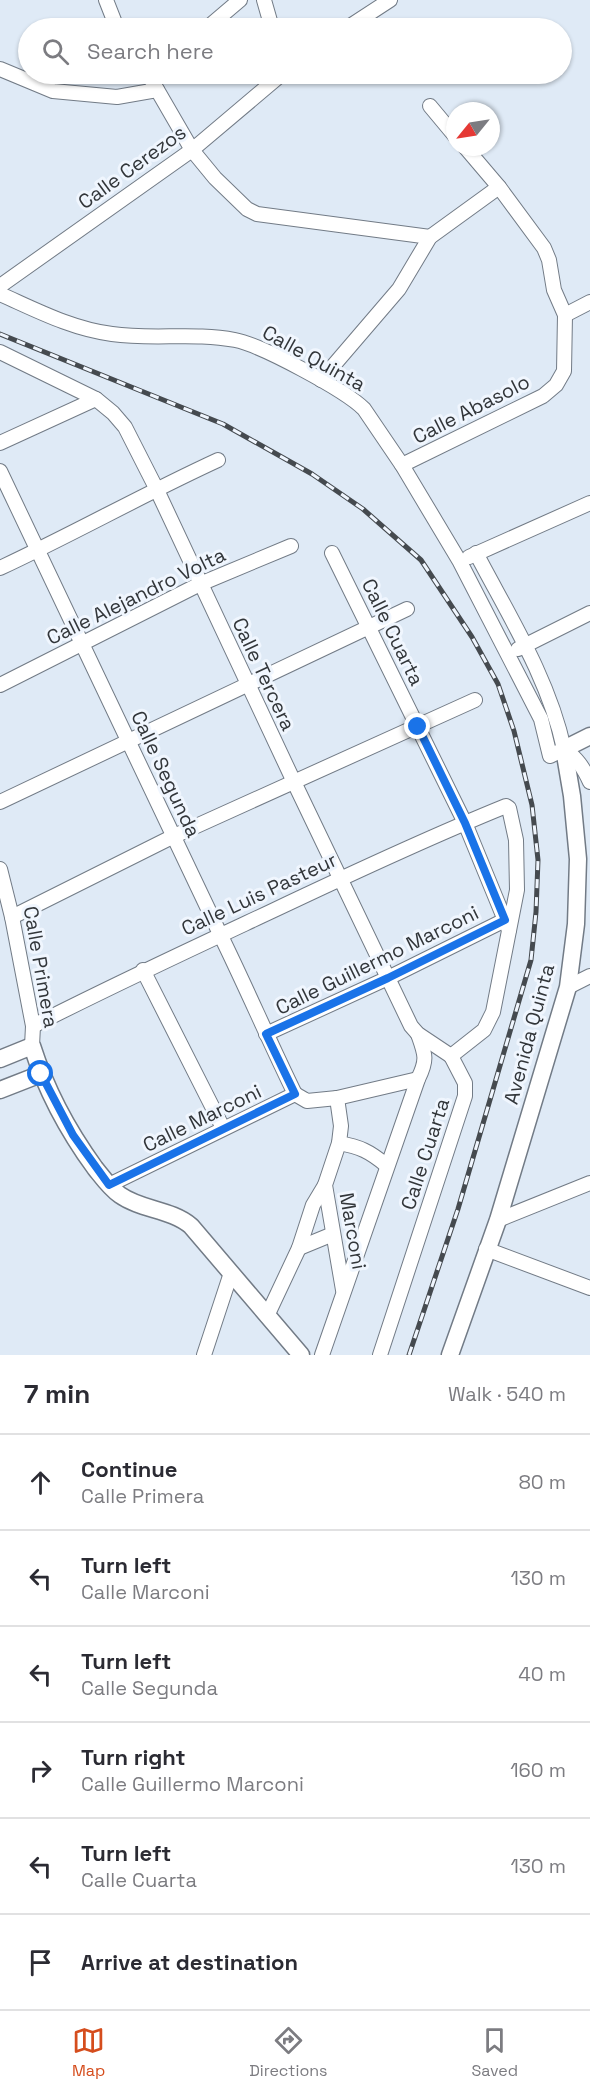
<!DOCTYPE html>
<meta charset="utf-8">
<style>
:root{--surface:#fff;--page:#f2f2f3;--text:#2b2b33;--muted:#7c7c81;--line:#e1e1e2;--accent:#d54d1d}
body{margin:0;font-family:"Space Grotesk",sans-serif;background:var(--page);color:var(--text)}
.compass{position:absolute;left:446px;top:102px;width:54px;height:54px;border-radius:50%;background:var(--surface);box-shadow:0 2px 4px #0004;rotate:240deg}
.stop{position:absolute;width:18px;height:18px;margin:-14px;border:4px solid #1a73e8;border-radius:50%;background:#fff}
.stop.end{background:#1a73e8;border-color:#fff;box-shadow:0 2px 6px #0008}
.list{margin:0;padding:0;list-style:none}
h2{display:flex;justify-content:space-between;align-items:center;height:78px;margin:0;padding:0 24px;font-size:26px}
h2 small{font-size:20px;font-weight:400;color:var(--muted)}
.list li{display:grid;grid-template-columns:39px 1fr auto;gap:18px;align-items:center;box-sizing:border-box;height:96px;padding:0 24px;border-top:2px solid var(--line)}
.list b{display:block;font-size:22px;white-space:nowrap}
.list p{margin:0;font-size:20px;white-space:nowrap;color:var(--muted)}
.list em{font-size:20px;font-style:normal;color:var(--muted)}
.icon{flex:none;width:33px;height:33px;fill:none;stroke:currentColor;stroke-width:2;stroke-linecap:round;stroke-linejoin:round}
.map{position:relative;flex:none;width:590px;height:1355px;overflow:hidden}
.search{position:absolute;background:var(--surface);box-shadow:0 2px 4px #0004;left:18px;right:18px;top:18px;height:66px;display:flex;align-items:center;gap:15px;box-sizing:border-box;padding:0 21px;border-radius:33px;color:var(--muted);font-size:22px}
.sheet{height:654px;background:var(--surface)}
nav{display:flex;justify-content:space-around;align-items:center;box-sizing:border-box;height:84px;border-top:2px solid var(--line);background:var(--surface);font-size:16px;color:var(--muted)}
nav a{display:grid;justify-items:center;gap:3px}
nav .on{color:var(--accent)}
.map>svg:first-child{display:block}
.lines{fill:none;stroke-linecap:round;stroke-linejoin:round}
.minor-casing{stroke:#727b86;stroke-width:16}
.tertiary-casing{stroke:#727b86;stroke-width:19}
.minor{stroke:#fff;stroke-width:14}
.tertiary{stroke:#fff;stroke-width:16}
.rail-casing{stroke:#454a4f;stroke-width:5}
.rail{stroke:#f0f6fe;stroke-width:3;stroke-dasharray:9;stroke-linecap:butt}
.route{stroke:#1a73e8;stroke-width:8}
.labels{text-anchor:middle;stroke-width:6;stroke-linejoin:round;paint-order:stroke}
.street-label{font-size:20px;fill:#32363a;stroke:#f0f6fe}
</style>
<div class="map">
<svg width="590" height="1355" viewBox="0 0 590 1355">
<rect width="100%" height="100%" fill="#dfeaf6"/>
<g class="lines">
<defs>
<g id="minor">
<path d="M106,0L117,28"/>
<path d="M264,0L272,28"/>
<path d="M207,28L240,0"/>
<path d="M347,28L390,0"/>
<path d="M0,69L53,91L117,97L157,90"/>
<path d="M148,74L192,150L215,178L247,209L257,214L430,237"/>
<path d="M430,106L455,136"/>
<path d="M0,286L192,150L282,74"/>
<path d="M0,294C36,310 72,329 112,334C153,340 194,332 235,340C261,345 345,390 364,409L402,465L460,562L541,719L550,756L564,749"/>
<path d="M565,315L590,302"/>
<path d="M0,352L96,399L113,413L125,427L156,488L294,782L411,1026L418,1034L451,1056"/>
<path d="M321,380L399,289L430,237L499,187"/>
<path d="M0,443L96,399"/>
<path d="M402,465L543,396L556,385L564,371L565,315L554,290L549,260L544,248L499,187L465,147"/>
<path d="M0,471C74,625 146,780 220,934C246,987 269,1041 295,1094"/>
<path d="M332,553L465,823L509,930"/>
<path d="M476,553C509,616 549,679 564,749"/>
<path d="M469,557L590,503"/>
<path d="M0,568C73,534 144,494 218,460"/>
<path d="M518,649L590,613"/>
<path d="M0,685L200,584L291,546"/>
<path d="M564,749C577,758 583,767 590,782"/>
<path d="M0,802L407,609"/>
<path d="M0,869L12,917L33,1026L32,1046"/>
<path d="M12,917L172,837L475,700"/>
<path d="M143,970L223,1128"/>
<path d="M568,987L590,976"/>
<path d="M33,1026C111,986 191,949 270,912C348,875 427,838 506,806L509,808L516,840L517,890L493,1012L484,1030L451,1056L465,1083V1096L380,1355"/>
<path d="M266,1034L388,978L505,920"/>
<path d="M295,1094L307,1101L337,1098L418,1079"/>
<path d="M337,1098L341,1126L339,1143L325,1185L343,1290"/>
<path d="M339,1143C360,1147 369,1151 386,1165"/>
<path d="M109,1185L295,1094"/>
<path d="M498,1220L590,1183"/>
<path d="M299,1248L333,1234"/>
<path d="M486,1249L590,1288"/>
<path d="M267,1316L299,1248L313,1205L325,1185"/>
<path d="M204,1355L231,1273"/>
<path d="M322,1355L418,1079C428,1059 425,1054 418,1034"/>
</g>
<g id="tertiary">
<path d="M0,1059L32,1046C46,1090 68,1131 95,1168C103,1178 110,1188 120,1195C141,1210 171,1209 191,1226L301,1355"/>
<path d="M0,1090L41,1074"/>
<path d="M450,1355L498,1220L568,987L576,924L578,859L572,796L564,749L590,736"/>
</g>
</defs>
<use href="#minor" class="minor-casing"/>
<use href="#tertiary" class="tertiary-casing"/>
<use href="#minor" class="minor"/>
<use href="#tertiary" class="tertiary"/>
<defs>
<path id="rail" d="M0,334L223,424L312,474L363,509L421,560L472,637L498,684L514,731L532,805L538,860L536,912L531,960L458,1209L409,1355"/>
</defs>
<use href="#rail" class="rail-casing"/>
<use href="#rail" class="rail"/>
</g>
<g class="lines">
<path class="route" d="M41,1074L73,1135L109,1185L295,1094L266,1034L388,978L505,920L465,823L418,727"/>
</g>
<g class="labels">
<g class="street-label">
<text transform="translate(132 167) rotate(-36)" y="7">Calle Cerezos</text>
<text transform="translate(314 358) rotate(29)" y="7">Calle Quinta</text>
<text transform="translate(471 409) rotate(-27)" y="7">Calle Abasolo</text>
<text transform="translate(136 596) rotate(-26)" y="7">Calle Alejandro Volta</text>
<text transform="translate(393 632) rotate(64)" y="7">Calle Cuarta</text>
<text transform="translate(264 674) rotate(65)" y="7">Calle Tercera</text>
<text transform="translate(166 774) rotate(65)" y="7">Calle Segunda</text>
<text transform="translate(259 894) rotate(-25)" y="7">Calle Luis Pasteur</text>
<text transform="translate(377 960) rotate(-26)" y="7">Calle Guillermo Marconi</text>
<text transform="translate(41 967) rotate(80)" y="7">Calle Primera</text>
<text transform="translate(529 1034) rotate(-75)" y="7">Avenida Quinta</text>
<text transform="translate(202 1118) rotate(-26)" y="7">Calle Marconi</text>
<text transform="translate(425 1154) rotate(-72)" y="7">Calle Cuarta</text>
<text transform="translate(353 1231) rotate(80)" y="7">Marconi</text>
</g>
</g>
</svg>
<svg class="compass" viewBox="-18 -18 36 36"><path d="M0-13l5 13h-10z" fill="#e53935"/><path d="M0 13l5-13h-10z" fill="#7c7c81"/></svg>
<div class="stop" style="left:41px;top:1074px"></div>
<div class="stop end" style="left:418px;top:727px"></div>
<div class="search"><svg class="icon" aria-label="search" viewBox="0 0 24 24"><circle cx="10" cy="10" r="6"/><path d="M15 15l6 6"/></svg>Search here</div>
</div>
<section class="sheet">
<h2>7 min<small>Walk · 540 m</small></h2>
<ul class="list">
<li><svg class="icon" aria-label="ahead" viewBox="0 0 24 24"><path d="M12 20V5M6 11l6-6 6 6"/></svg><div><b>Continue</b><p>Calle Primera</p></div><em>80 m</em></li>
<li><svg class="icon" aria-label="left" viewBox="0 0 24 24"><path d="M17 20v-9H6M10 6l-5 5 5 5"/></svg><div><b>Turn left</b><p>Calle Marconi</p></div><em>130 m</em></li>
<li><svg class="icon" aria-label="left" viewBox="0 0 24 24"><path d="M17 20v-9H6M10 6l-5 5 5 5"/></svg><div><b>Turn left</b><p>Calle Segunda</p></div><em>40 m</em></li>
<li><svg class="icon" aria-label="right" viewBox="0 0 24 24"><path d="M7 20v-9h11M14 6l5 5-5 5"/></svg><div><b>Turn right</b><p>Calle Guillermo Marconi</p></div><em>160 m</em></li>
<li><svg class="icon" aria-label="left" viewBox="0 0 24 24"><path d="M17 20v-9H6M10 6l-5 5 5 5"/></svg><div><b>Turn left</b><p>Calle Cuarta</p></div><em>130 m</em></li>
<li><svg class="icon" aria-label="arrive" viewBox="0 0 24 24"><path d="M6 21V4h12l-3 4 3 4H6"/></svg><div><b>Arrive at destination</b></div></li>
</ul>
</section>
<nav>
<a class="on"><svg class="icon" aria-label="map" viewBox="0 0 24 24"><path d="M3 6l6-2 6 2 6-2v14l-6 2-6-2-6 2zM9 4v14M15 6v14"/></svg>Map</a>
<a><svg class="icon" aria-label="directions" viewBox="0 0 24 24"><path d="M12 3l9 9-9 9-9-9zM9 14v-3h6M13 9l2 2-2 2"/></svg>Directions</a>
<a><svg class="icon" aria-label="saved" viewBox="0 0 24 24"><path d="M7 4h10v16l-5-4-5 4z"/></svg>Saved</a>
</nav>
